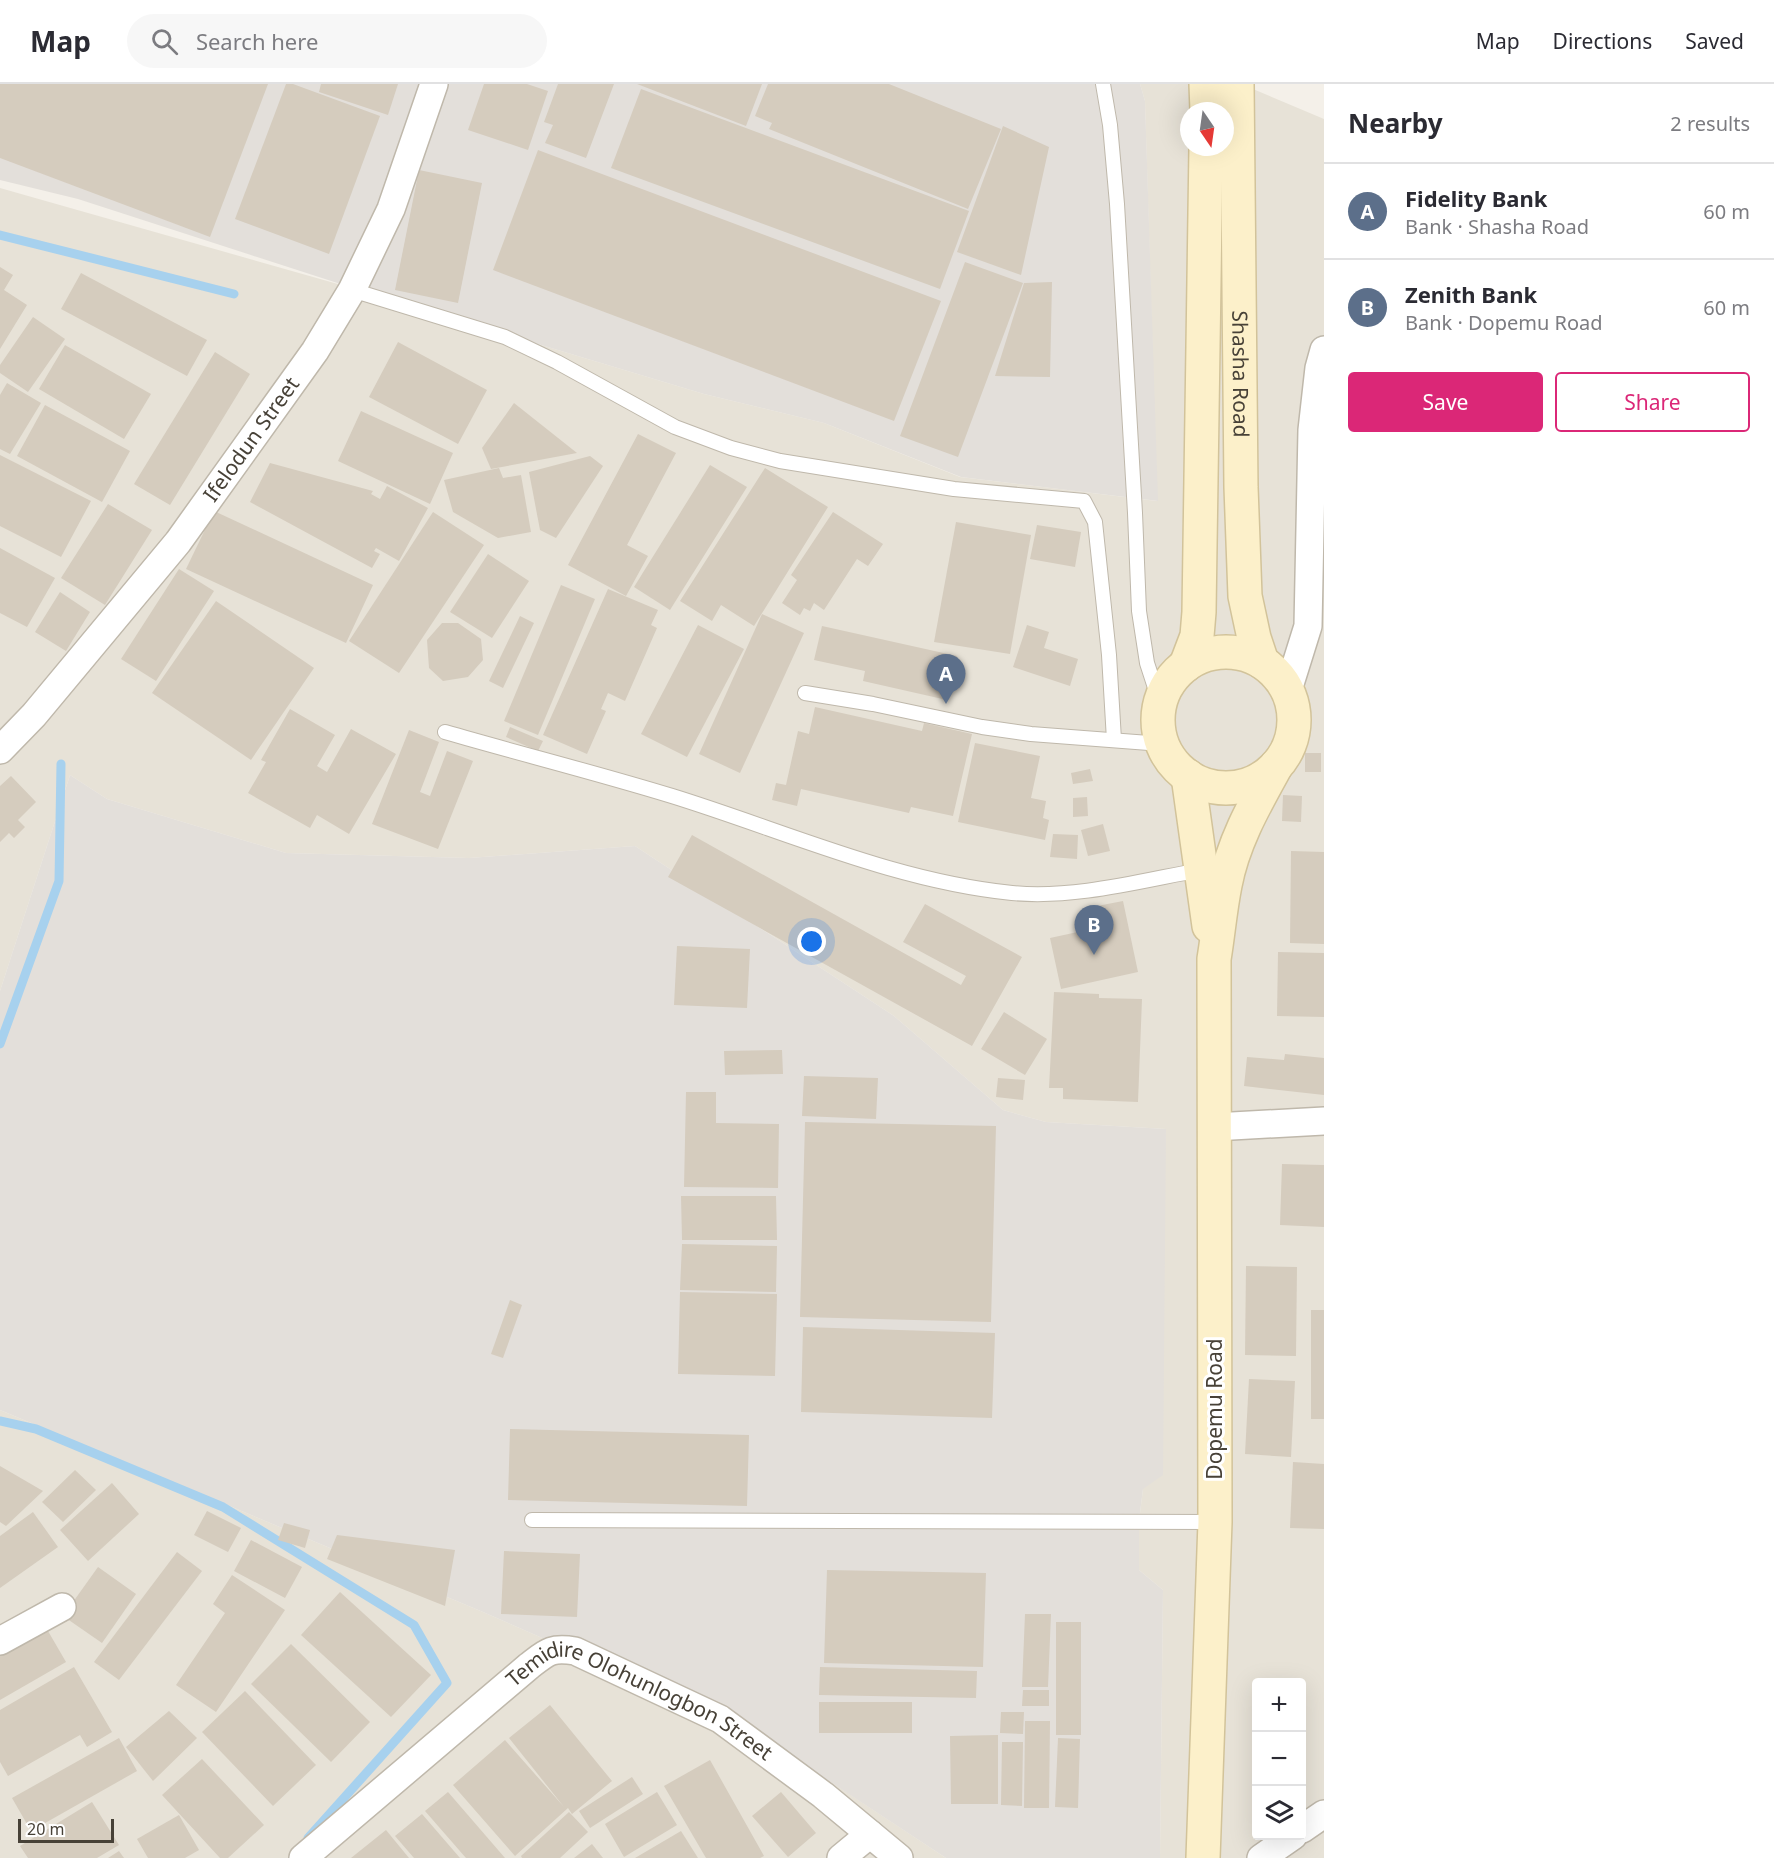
<!DOCTYPE html>
<meta charset="utf-8">
<style>
:root{--surface:#fff;--page:#f7f7f7;--text:#2b2b33;--muted:#7c7c81;--line:#e1e1e2;--accent:#db2777}
body{margin:0;font-family:"Noto Sans",sans-serif;background:var(--page);color:var(--text)}
.controls{position:absolute;right:18px;bottom:18px;display:grid;overflow:hidden;border-radius:6px;box-shadow:0 6px 24px #0002}
.controls button{width:54px;height:54px;display:grid;place-items:center;padding:0;border:0;border-bottom:2px solid var(--line);background:var(--surface);color:var(--text);font:30px sans-serif}
.compass{position:absolute;left:1180px;top:18px;width:54px;height:54px;border-radius:50%;background:var(--surface);box-shadow:0 6px 24px #0002;rotate:167deg}
.scale{position:absolute;left:18px;bottom:15px;width:96px;box-sizing:border-box;padding-left:6px;border:3px solid #474137;border-top:0;font-size:16px;line-height:21px;white-space:nowrap;color:#474137;-webkit-text-stroke:4px #fff;paint-order:stroke}
.you{position:absolute;left:812px;top:858px;width:21px;height:21px;margin:-15px;border:4px solid #fff;border-radius:50%;background:#1a73e8;box-shadow:0 0 0 9px #1a73e833}
.badge{display:grid;place-items:center;width:39px;height:39px;border-radius:50%;background:var(--accent);color:#fff;font-size:20px;font-weight:700}
.pin{position:absolute;translate:-50% -50px;filter:drop-shadow(0 2px 3px #0008)}
.pin::after{content:'';position:absolute;top:32px;width:21px;height:18px;background:inherit;clip-path:polygon(0 0,100% 0,50% 100%)}
.list{margin:0;padding:0;list-style:none}
h2{display:flex;justify-content:space-between;align-items:center;height:78px;margin:0;padding:0 24px;font-size:26px}
h2 small{font-size:20px;font-weight:400;color:var(--muted)}
.list li{display:grid;grid-template-columns:39px 1fr auto;gap:18px;align-items:center;box-sizing:border-box;height:96px;padding:0 24px;border-top:2px solid var(--line)}
.list b{display:block;font-size:22px;white-space:nowrap}
.list p{margin:0;font-size:20px;white-space:nowrap;color:var(--muted)}
.list em{font-size:20px;font-style:normal;color:var(--muted)}
.actions{display:flex;gap:12px;padding:18px 24px}
.actions a{flex:1;padding:14px 0;border:2px solid var(--accent);border-radius:6px;text-align:center;font-size:21px;color:var(--accent)}
.actions .main{background:var(--accent);color:#fff}
.icon{flex:none;width:33px;height:33px;fill:none;stroke:currentColor;stroke-width:2;stroke-linecap:round;stroke-linejoin:round}
.map{position:relative;flex:none;width:1324px;height:1774px;overflow:hidden}
header{display:flex;align-items:center;gap:36px;box-sizing:border-box;height:84px;padding:0 30px;background:var(--surface);border-bottom:2px solid var(--line)}
header strong{font-size:28px}
nav{display:flex;gap:33px;margin-inline-start:auto;font-size:21px}
.search{width:420px;height:54px;background:var(--page);display:flex;align-items:center;gap:15px;box-sizing:border-box;padding:0 21px;border-radius:33px;color:var(--muted);font-size:22px}
main{display:flex}
aside{flex:1;background:var(--surface)}
.map>svg:first-child{display:block}
.residential{fill:#e7e2d7;fill-rule:evenodd}
.industrial{fill:#e3dfda}
.lines{fill:none;stroke-linecap:round;stroke-linejoin:round}
.stream{stroke:#a7d1ee;stroke-width:9}
.building{fill:#d5ccbe}
.lane-casing{stroke:#bfb8ab;stroke-width:16}
.street-casing{stroke:#bfb8ab;stroke-width:30}
.secondary-casing{stroke:#d2c39a;stroke-width:36}
.lane{stroke:#fff;stroke-width:14}
.street{stroke:#fff;stroke-width:27}
.secondary{stroke:#fcf0ca;stroke-width:33}
.labels{text-anchor:middle;stroke-width:6;stroke-linejoin:round;paint-order:stroke}
.street-label{font-size:21px;fill:#474137;stroke:#fff}
</style>
<header>
<strong>Map</strong>
<div class="search"><svg class="icon" aria-label="search" viewBox="0 0 24 24"><circle cx="10" cy="10" r="6"/><path d="M15 15l6 6"/></svg>Search here</div>
<nav><a>Map</a><a>Directions</a><a>Saved</a></nav>
</header>
<main>
<div class="map">
<svg width="1324" height="1774" viewBox="0 0 1324 1774">
<rect width="100%" height="100%" fill="#f4f0e9"/>
<g class="residential">
<path d="M1140,0H1241L1324,35V1774H1160L1163,1506L1139,1486V1437L1143,1405L1166,1045L1046,1038L1003,1026L894,932L635,762L469,774L286,769L107,715L70,691L0,907V104L359,206L704,310L824,339L960,393L1157,417L1145,17ZM1189,27H1225V63H1189ZM1256,1598H1302V1752H1256Z"/>
<path d="M0,1326L483,1528L751,1645L946,1774H0Z"/>
</g>
<g class="industrial">
<path d="M0,0H1140L1145,17L1158,417L961,393L824,339L704,310L359,206L78,115L0,96Z"/>
<path d="M70,691L107,715L286,769L469,774L635,762L894,932L1003,1026L1046,1038L1166,1045L1163,1391L1143,1405L1139,1437V1486L1163,1506L1160,1774H946L750,1645L483,1528L0,1326V907Z"/>
</g>
<g class="lines">
<g class="stream">
<path d="M0,151L234,210"/>
<path d="M0,960L59,797L61,680"/>
<path d="M0,1337L36,1345L223,1423L414,1541L447,1599L308,1754"/>
</g>
</g>
<g class="building">
<path d="M0,0H268L210,153L0,74Z"/>
<path d="M286,0H293L380,32L329,170L235,135Z"/>
<path d="M321,0H398L388,31L319,8Z"/>
<path d="M484,0H527L548,7L528,66L468,46Z"/>
<path d="M558,0H614L586,74L545,59L553,41L544,38Z"/>
<path d="M637,0H762L746,42Z"/>
<path d="M768,0H889L1001,45L968,125L769,45L772,39L755,32Z"/>
<path d="M641,5L969,127L940,205L611,84Z"/>
<path d="M1003,42L1049,63L1021,191L957,168Z"/>
<path d="M538,66L941,217L894,337L493,186Z"/>
<path d="M419,86L482,99L458,219L395,206Z"/>
<path d="M965,178L1023,199L958,373L900,352Z"/>
<path d="M0,183L13,191L4,206L27,221L0,265Z"/>
<path d="M81,189L207,256L187,292L61,225Z"/>
<path d="M1052,198L1050,293L995,292L1024,199Z"/>
<path d="M33,233L65,255L28,308L0,289V281Z"/>
<path d="M398,258L487,306L458,360L369,313Z"/>
<path d="M65,261L151,310L124,355L39,305Z"/>
<path d="M215,268L250,290L170,421L134,400Z"/>
<path d="M7,299L41,319L10,370L0,365V311Z"/>
<path d="M514,319L577,369L491,385L482,364Z"/>
<path d="M45,321L130,367L102,418L17,372Z"/>
<path d="M361,327L453,369L430,420L338,377Z"/>
<path d="M638,350L676,369L627,461L648,472L626,512L568,481Z"/>
<path d="M0,371L91,417L61,473L0,442Z"/>
<path d="M590,372L603,382L556,454L540,446L529,388Z"/>
<path d="M270,379L373,407L371,410L380,415L387,402L428,424L399,477L376,464L374,467L380,470L372,484L250,418Z"/>
<path d="M710,381L747,403L670,526L634,503Z"/>
<path d="M499,384L503,394L521,391L531,448L498,454L453,428L444,396Z"/>
<path d="M765,384L828,423L754,542L721,521L712,537L680,517Z"/>
<path d="M108,420L152,446L105,521L61,494Z"/>
<path d="M214,427L373,501L346,559L186,485Z"/>
<path d="M433,428L484,461L399,589L349,557Z"/>
<path d="M833,428L883,460L868,482L857,475L824,526L814,519L810,527L804,524L800,531L782,519L797,496L791,491Z"/>
<path d="M956,438L1031,451L1010,570L934,558Z"/>
<path d="M1037,441L1081,448L1075,483L1030,475Z"/>
<path d="M0,464L55,494L27,543L0,529Z"/>
<path d="M488,470L529,497L492,554L450,528Z"/>
<path d="M179,485L214,507L156,597L121,575Z"/>
<path d="M561,501L595,515L538,651L504,637Z"/>
<path d="M608,505L658,526L651,541L657,544L625,617L608,609L601,625L606,627L587,670L543,651Z"/>
<path d="M60,508L90,528L66,567L35,548Z"/>
<path d="M216,517L314,584L251,676L152,609Z"/>
<path d="M762,530L804,549L740,689L699,670Z"/>
<path d="M520,532L534,539L503,604L489,597Z"/>
<path d="M442,539H458L481,555L483,576L468,593L443,597L429,584L427,556Z"/>
<path d="M698,541L744,565L687,673L641,650Z"/>
<path d="M1027,541L1049,548L1044,564L1078,575L1070,602L1013,583Z"/>
<path d="M822,542L957,572L947,616L863,597L865,587L814,576Z"/>
<path d="M815,623L922,647L924,639L972,650L953,732L911,723L909,729L801,705L797,722L772,716L776,699L786,701L798,647L809,650Z"/>
<path d="M290,625L335,651L317,682L327,688L351,645L396,670L349,750L317,731L310,744L248,709L266,678L261,676Z"/>
<path d="M510,643L543,657L538,667L506,653Z"/>
<path d="M409,646L439,658L420,708L430,712L447,667L473,677L438,765L372,740Z"/>
<path d="M975,659L1040,672L1031,714L1046,717L1043,734L1049,736L1045,756L958,738Z"/>
<rect x="1305" y="669" width="16" height="19"/>
<path d="M1090,685L1093,697L1073,700L1071,689Z"/>
<path d="M11,692L36,718L18,736L25,743L14,754L9,749L0,758V702Z"/>
<path d="M1283,711L1302,712L1301,738L1282,737Z"/>
<path d="M1087,713L1088,732L1073,733V714Z"/>
<path d="M1103,740L1110,767L1088,772L1081,746Z"/>
<path d="M1053,750L1078,751L1077,775L1050,773Z"/>
<path d="M692,751L961,901L966,892L903,858L925,820L1022,873L972,962L668,793Z"/>
<path d="M1291,767L1324,768V860L1290,859Z"/>
<path d="M1123,817L1138,888L1061,905L1050,854L1096,844L1092,823Z"/>
<path d="M677,862L750,865L747,924L674,921Z"/>
<path d="M1278,868L1324,869V933L1277,932Z"/>
<path d="M1054,908L1099,910V914L1142,915L1138,1018L1063,1015V1004H1049Z"/>
<path d="M1004,928L1047,955L1025,991L981,965Z"/>
<path d="M782,966L783,990L725,991L724,967Z"/>
<path d="M1285,970L1324,974V1011L1244,1002L1247,973L1284,976Z"/>
<path d="M804,992L878,994L876,1035L802,1032Z"/>
<path d="M998,994L1025,996L1023,1016L996,1013Z"/>
<path d="M686,1008H716V1039L779,1040L778,1104L684,1103Z"/>
<path d="M805,1038L996,1042L991,1238L800,1233Z"/>
<path d="M1282,1080L1324,1081V1143L1280,1141Z"/>
<path d="M681,1112H776L777,1156H682Z"/>
<path d="M682,1160L777,1162L776,1208L680,1206Z"/>
<path d="M1246,1182L1297,1183L1296,1272L1245,1271Z"/>
<path d="M680,1208L777,1210L775,1292L678,1290Z"/>
<path d="M510,1216L522,1221L503,1274L491,1270Z"/>
<rect x="1311" y="1226" width="13" height="109"/>
<path d="M803,1243L995,1249L992,1334L801,1328Z"/>
<path d="M1249,1295L1295,1297L1291,1373L1245,1370Z"/>
<path d="M510,1345L749,1351L747,1422L508,1416Z"/>
<path d="M1293,1378L1324,1380V1445L1290,1444Z"/>
<path d="M0,1382L43,1407L6,1442L0,1438Z"/>
<path d="M75,1386L96,1406L63,1438L42,1418Z"/>
<path d="M112,1399L139,1430L88,1477L60,1446Z"/>
<path d="M207,1427L241,1444L228,1468L194,1451Z"/>
<path d="M33,1428L58,1463L0,1504V1452Z"/>
<path d="M284,1439L310,1446L305,1464L278,1456Z"/>
<path d="M337,1451L455,1466L445,1522L327,1475Z"/>
<path d="M251,1456L302,1483L285,1514L234,1487Z"/>
<path d="M504,1467L580,1470L577,1533L501,1530Z"/>
<path d="M177,1468L202,1487L119,1596L94,1578Z"/>
<path d="M98,1483L136,1510L102,1559L63,1532Z"/>
<path d="M827,1486L986,1489L983,1583L824,1579Z"/>
<path d="M232,1491L285,1526L216,1628L176,1601L225,1529L213,1520Z"/>
<path d="M340,1508L431,1591L391,1633L301,1551Z"/>
<path d="M1025,1530H1051L1048,1603H1022Z"/>
<path d="M41,1535L66,1578L0,1616V1559Z"/>
<rect x="1056" y="1538" width="25" height="113"/>
<path d="M291,1560L370,1638L331,1678L251,1600Z"/>
<path d="M74,1583L112,1648L87,1663L80,1651L8,1692L0,1678V1626Z"/>
<path d="M820,1583L977,1587L976,1614L819,1611Z"/>
<path d="M1023,1606H1049V1622H1022Z"/>
<path d="M245,1607L316,1681L273,1722L202,1648Z"/>
<rect x="819" y="1618" width="93" height="31"/>
<path d="M550,1621L612,1697L572,1730L568,1724L515,1772L453,1701L505,1656L564,1723L509,1654Z"/>
<path d="M169,1627L197,1654L153,1697L126,1663Z"/>
<path d="M1001,1628H1024L1023,1650L1000,1649Z"/>
<path d="M1025,1637H1050L1049,1724H1024Z"/>
<path d="M998,1651V1720H951L950,1652Z"/>
<path d="M119,1654L137,1687L31,1747L12,1714Z"/>
<path d="M1058,1654L1080,1655L1078,1724L1055,1723Z"/>
<path d="M1002,1658H1023L1022,1722L1001,1721Z"/>
<path d="M202,1675L264,1741L228,1774H220L162,1711Z"/>
<path d="M710,1676L764,1772L760,1774H706L664,1702Z"/>
<path d="M632,1693L643,1710L590,1744L579,1727Z"/>
<path d="M448,1708L505,1774H466L425,1727Z"/>
<path d="M657,1708L677,1741L624,1773L605,1740Z"/>
<path d="M781,1708L816,1749L788,1773L752,1732Z"/>
<path d="M92,1718L119,1761L97,1774H28L20,1762Z"/>
<path d="M569,1728L588,1748L560,1774H522L521,1772Z"/>
<path d="M422,1730L460,1774H414L395,1752Z"/>
<path d="M179,1731L199,1766L185,1774H148L137,1755Z"/>
<path d="M386,1746L409,1774H351Z"/>
<path d="M681,1747L698,1774H635Z"/>
<path d="M592,1760L603,1774H574Z"/>
<path d="M119,1767L124,1774H108Z"/>
</g>
<g class="lines">
<defs>
<g id="lane">
<path d="M1103,0L1110,41L1117,120L1135,429L1139,527L1147,579L1160,619"/>
<path d="M352,206L505,253L557,278L675,343L731,364L780,377L954,405L1084,417L1095,438L1109,571L1114,656"/>
<path d="M805,609L873,620L982,643L1031,650L1162,660"/>
<path d="M445,648C521,670 597,689 672,712C785,747 894,797 1012,809C1074,815 1140,797 1200,786"/>
<path d="M532,1436L1215,1438"/>
</g>
<g id="street">
<path d="M1288,606L1308,542L1312,346L1319,284L1324,266"/>
<path id="s1" d="M0,666L34,631L178,458L315,267L352,206L391,125L434,0"/>
<path d="M1214,1043L1324,1037"/>
<path d="M0,1557L62,1523"/>
<path d="M1302,1745L1324,1730"/>
<path id="s2" d="M303,1774L529,1582C547,1568 551,1563 575,1567L720,1635L823,1711L899,1774"/>
<path d="M841,1774L870,1750"/>
<path d="M1261,1774L1293,1752"/>
</g>
<g id="secondary">
<path d="M1206,0L1207,27"/>
<path id="s3" d="M1237,0L1241,403L1245,512L1254,554L1262,578"/>
<circle cx="1226" cy="636" r="68"/>
<path d="M1186,581L1197,552L1199,528L1206,63"/>
<path d="M1188,692L1209,842"/>
<path d="M1203,1774L1215,1438L1214,875C1218,851 1220,826 1225,801C1233,758 1255,720 1276,682"/>
</g>
</defs>
<use href="#lane" class="lane-casing"/>
<use href="#street" class="street-casing"/>
<use href="#secondary" class="secondary-casing"/>
<use href="#lane" class="lane"/>
<use href="#street" class="street"/>
<use href="#secondary" class="secondary"/>
</g>
<g class="labels">
<g class="street-label">
<text dy="7" stroke="none"><textPath href="#s3" startOffset="290">Shasha Road</textPath></text>
<text dy="7" stroke="none"><textPath href="#s1" startOffset="400">Ifelodun Street</textPath></text>
<text transform="translate(1215 1325) rotate(-90)" y="7">Dopemu Road</text>
<text dy="7" stroke="none"><textPath href="#s2" startOffset="420">Temidire Olohunlogbon Street</textPath></text>
</g>
</g>
</svg>
<div class="controls">
<button>+</button>
<button>−</button>
<button><svg class="icon" aria-label="layers" viewBox="0 0 24 24"><path d="M12 4l9 5-9 5-9-5zM3 14l9 5 9-5"/></svg></button>
</div>
<svg class="compass" viewBox="-18 -18 36 36"><path d="M0-13l5 13h-10z" fill="#e53935"/><path d="M0 13l5-13h-10z" fill="#7c7c81"/></svg>
<div class="scale">20 m</div>
<div class="you"></div>
<div class="pin badge" style="left:946px;top:620px;background:#5c6f8a">A</div>
<div class="pin badge" style="left:1094px;top:871px;background:#5c6f8a">B</div>
</div>
<aside>
<h2>Nearby<small>2 results</small></h2>
<ul class="list">
<li><span class="badge" style="background:#5c6f8a">A</span><div><b>Fidelity Bank</b><p>Bank · Shasha Road</p></div><em>60 m</em></li>
<li><span class="badge" style="background:#5c6f8a">B</span><div><b>Zenith Bank</b><p>Bank · Dopemu Road</p></div><em>60 m</em></li>
</ul>
<div class="actions"><a class="main">Save</a><a>Share</a></div>
</aside>
</main>
